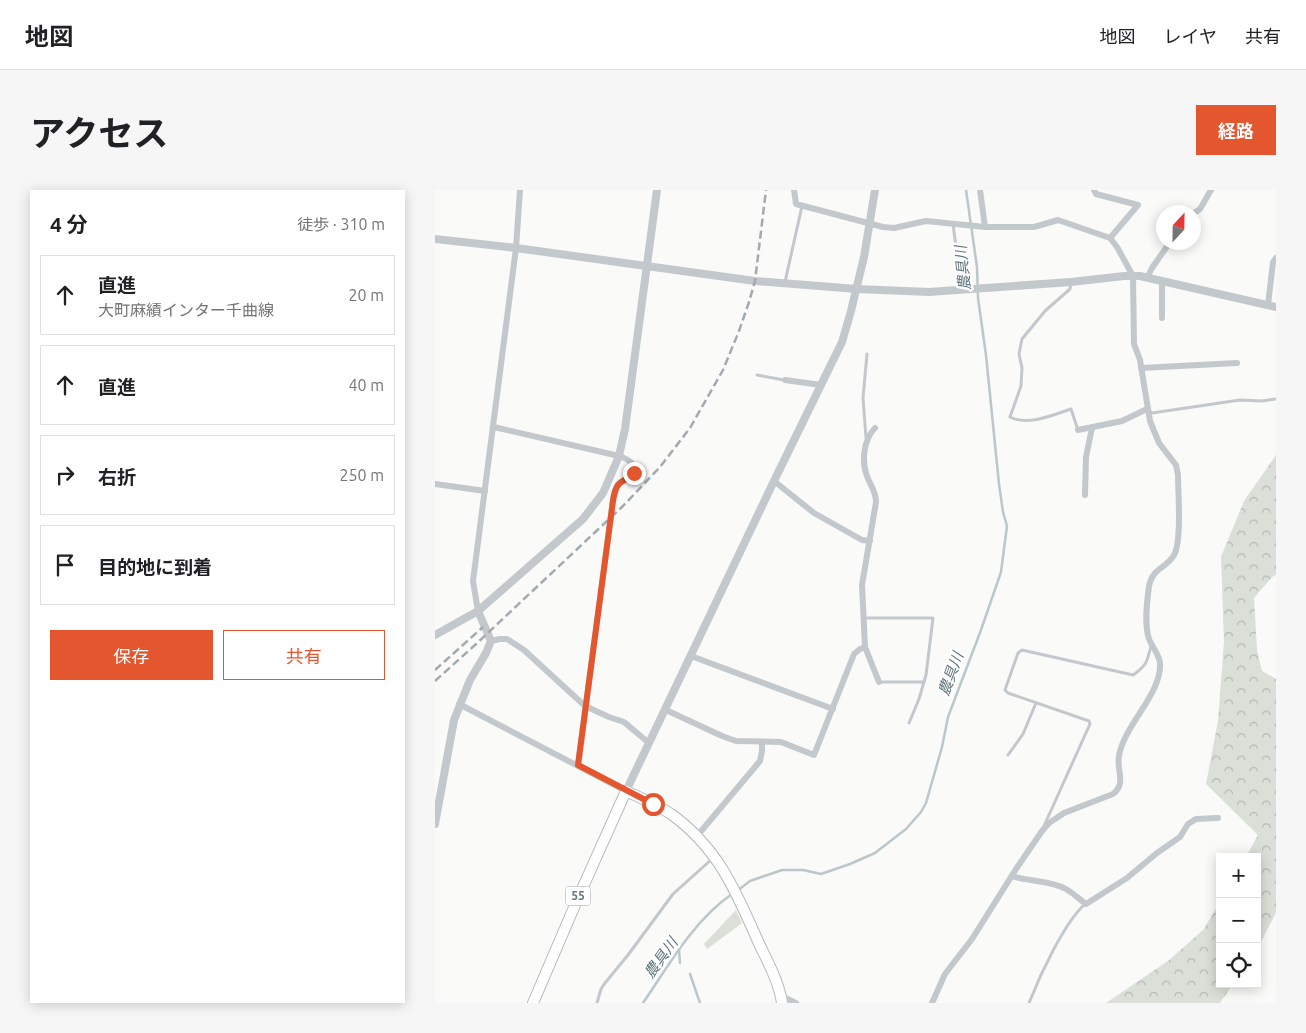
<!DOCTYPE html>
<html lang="ja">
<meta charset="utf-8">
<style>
:root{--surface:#fff;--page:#f6f6f6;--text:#202124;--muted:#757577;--line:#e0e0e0;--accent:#e4572e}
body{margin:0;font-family:Ubuntu,"Noto Sans JP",sans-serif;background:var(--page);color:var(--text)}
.controls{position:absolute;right:15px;bottom:15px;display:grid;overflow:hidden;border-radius:0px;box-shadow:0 2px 12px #0003}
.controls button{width:45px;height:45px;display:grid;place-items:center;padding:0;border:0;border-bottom:1px solid var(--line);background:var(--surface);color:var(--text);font:25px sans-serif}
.compass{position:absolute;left:721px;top:15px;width:45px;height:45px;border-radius:50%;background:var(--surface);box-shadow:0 2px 12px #0003;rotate:22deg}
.stop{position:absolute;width:15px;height:15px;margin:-11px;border:4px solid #e4572e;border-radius:50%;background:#fff}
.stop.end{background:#e4572e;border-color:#fff;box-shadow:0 1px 5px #0008}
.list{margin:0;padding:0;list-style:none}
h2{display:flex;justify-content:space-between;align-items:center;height:65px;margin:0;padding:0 20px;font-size:21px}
h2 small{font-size:16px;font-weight:400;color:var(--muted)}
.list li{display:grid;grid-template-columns:32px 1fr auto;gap:15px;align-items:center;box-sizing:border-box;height:80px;margin:0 10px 10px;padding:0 10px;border:1px solid var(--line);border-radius:0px}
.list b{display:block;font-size:19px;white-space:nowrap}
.list p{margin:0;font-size:16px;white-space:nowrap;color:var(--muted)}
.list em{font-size:16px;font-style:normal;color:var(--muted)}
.actions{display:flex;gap:10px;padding:15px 20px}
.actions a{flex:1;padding:11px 0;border:1px solid var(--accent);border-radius:0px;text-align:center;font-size:18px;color:var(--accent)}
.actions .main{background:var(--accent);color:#fff}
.icon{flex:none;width:28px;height:28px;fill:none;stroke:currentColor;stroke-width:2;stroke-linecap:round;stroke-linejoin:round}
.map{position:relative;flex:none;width:841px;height:813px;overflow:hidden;border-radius:0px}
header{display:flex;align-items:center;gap:30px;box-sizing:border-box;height:70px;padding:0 25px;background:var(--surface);border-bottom:1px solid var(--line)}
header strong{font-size:24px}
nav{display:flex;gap:28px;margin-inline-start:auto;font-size:18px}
.intro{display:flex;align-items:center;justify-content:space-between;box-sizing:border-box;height:120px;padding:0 30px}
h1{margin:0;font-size:35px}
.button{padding:12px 22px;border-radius:0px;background:var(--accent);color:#fff;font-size:18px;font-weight:700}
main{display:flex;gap:30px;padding:0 30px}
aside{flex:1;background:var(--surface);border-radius:0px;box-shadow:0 2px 12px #0003}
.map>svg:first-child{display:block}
.grass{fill:#dadfd7}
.forest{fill:url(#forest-crowns)}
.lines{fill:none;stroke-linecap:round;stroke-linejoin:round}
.stream{stroke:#bbc7cb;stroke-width:2.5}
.primary-casing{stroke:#b5babe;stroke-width:12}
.service{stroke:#c3c8cc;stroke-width:3}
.minor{stroke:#c3c8cc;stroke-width:6}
.tertiary{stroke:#c3c8cc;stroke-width:8}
.primary{stroke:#fff;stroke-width:10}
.rail{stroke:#a2aab0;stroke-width:2.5;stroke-dasharray:8 4;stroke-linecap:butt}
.route{stroke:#e4572e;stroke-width:6}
.labels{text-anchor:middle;stroke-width:5;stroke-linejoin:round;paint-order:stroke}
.shield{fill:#fff;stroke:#939fa8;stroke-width:1}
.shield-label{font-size:12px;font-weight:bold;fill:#657683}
.water-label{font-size:15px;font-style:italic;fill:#60757c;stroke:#fff}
</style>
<header>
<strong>地図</strong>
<nav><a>地図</a><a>レイヤ</a><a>共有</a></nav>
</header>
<div class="intro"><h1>アクセス</h1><a class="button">経路</a></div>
<main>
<aside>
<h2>4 分<small>徒歩 · 310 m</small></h2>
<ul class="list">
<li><svg class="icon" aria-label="ahead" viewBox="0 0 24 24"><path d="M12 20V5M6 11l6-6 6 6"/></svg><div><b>直進</b><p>大町麻績インター千曲線</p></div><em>20 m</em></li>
<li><svg class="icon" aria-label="ahead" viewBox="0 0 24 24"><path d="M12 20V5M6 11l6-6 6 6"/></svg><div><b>直進</b></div><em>40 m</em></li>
<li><svg class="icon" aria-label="right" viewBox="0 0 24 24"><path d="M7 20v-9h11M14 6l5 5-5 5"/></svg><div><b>右折</b></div><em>250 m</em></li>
<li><svg class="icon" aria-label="arrive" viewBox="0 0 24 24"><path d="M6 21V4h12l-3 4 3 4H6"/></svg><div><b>目的地に到着</b></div></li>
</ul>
<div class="actions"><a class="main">保存</a><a>共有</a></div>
</aside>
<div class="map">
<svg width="841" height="813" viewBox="0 0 841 813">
<defs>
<pattern id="forest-crowns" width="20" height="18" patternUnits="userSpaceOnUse" patternTransform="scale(1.25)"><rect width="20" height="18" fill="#dadfd7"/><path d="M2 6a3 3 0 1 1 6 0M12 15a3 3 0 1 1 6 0" fill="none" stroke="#b4b9b4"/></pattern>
</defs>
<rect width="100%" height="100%" fill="#fafaf8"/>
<path class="grass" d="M301,720L307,733L272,759L269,754Z"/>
<g class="forest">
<path d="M841,265V385L837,387L819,408L822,460L827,481L841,489V723L822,759V667H811L823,645L771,594L783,531L789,452L786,367L809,311Z"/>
<path d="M785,712V794H798L785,813H671L733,771L768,740Z"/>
</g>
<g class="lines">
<g class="stream">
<path d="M302,701L315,691L347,680H368L386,684L415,674L440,663L471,639L486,622L491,613L507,557L513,527L546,440L566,382L572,336L568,322L564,294L551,165L543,108L542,77L531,0"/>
<path d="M244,760L245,773"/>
<path d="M255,784L265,813"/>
<path d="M208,813C234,775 258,731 297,704"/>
</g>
<defs>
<path id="primary" d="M98,813L143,708L191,601C206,608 222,615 236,624C282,657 300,699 322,749C331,769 344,791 347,813"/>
</defs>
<use href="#primary" class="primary-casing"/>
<g class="service">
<path d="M518,34L521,57L524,100"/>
<path d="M350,92L367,16"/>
<path d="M636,92L635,99L610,121L587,149L584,164L587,178L586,196L575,227C593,236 618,225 636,219L643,240"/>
<path d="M322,185L349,190"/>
<path d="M714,221L717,223L805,210L827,211L841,209"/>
<path d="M431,248L428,208L432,164"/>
<path d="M430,428H498L491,485L484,509L474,533"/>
<path d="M444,492H489"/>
<path d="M573,565L588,544L601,513"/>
<path d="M609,636L655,534L654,531L573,503L570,500L583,463L587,460L698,485C712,475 712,472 716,456"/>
<path d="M162,813L166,799L170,793L193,765L238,704L277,669"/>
<path d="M594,813C605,785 629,733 650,714"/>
</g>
<g class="minor">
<path d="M359,0L361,14L448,37L459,38L491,31L550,37H599L623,30L675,48L682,57L698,86L699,154L705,170L715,231L724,253L741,275L743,285C743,302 747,351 739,365C731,379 718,377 714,396C712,411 709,434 714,449C717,457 724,464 725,473C727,504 689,535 684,566C681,580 692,593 678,604L629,623L614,633L607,641L581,679L537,749L510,784L497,813"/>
<path d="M545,0L550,37"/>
<path d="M659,0L661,4L703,15L675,48"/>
<path d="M758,24L765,19L776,0"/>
<path d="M712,88L717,78L735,52"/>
<path d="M833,115L838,72L841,68"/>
<path d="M727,128V91"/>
<path d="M706,178L802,173"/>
<path d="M350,190L386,195"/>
<path d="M59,237L184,266C194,269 207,278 194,288C191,290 186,291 183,294C178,300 178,311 177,318L143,575"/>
<path d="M440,238C429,249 426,271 432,286C435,295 441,301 441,312L427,395L430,457L444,492"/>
<path d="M643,240L687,231L712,219"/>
<path d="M339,291L379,323L427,350L435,351"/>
<path d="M0,294L50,301"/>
<path d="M650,305L651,267L657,238"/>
<path d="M43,421L38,391L81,58L85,0"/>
<path d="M56,451L65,449H72L89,460L150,516L174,527L189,532L214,553"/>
<path d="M256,466L398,519"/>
<path d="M24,514L191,601"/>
<path d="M231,520L287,546L301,551L346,552L379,565L419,464L425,459L430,457"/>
<path d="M262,646L325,571L327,561V553"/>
<path d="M577,686C594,692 615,690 631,699C638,703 644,709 651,714L692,688L722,663L745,647L753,634L761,629L783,628"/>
<path d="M346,806L361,813"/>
</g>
<g class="tertiary">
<path d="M0,49L81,58L320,91L422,99L494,102L636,92L689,86H705L841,117"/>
<path d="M0,445L43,421L148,329L168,303L184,266L190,239L222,0"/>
<path d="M191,601L339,291L407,152L416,121L429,67L440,0"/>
<path d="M0,634L19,530L35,490L51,463L56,451L43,421"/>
</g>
<use href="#primary" class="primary"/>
<g class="rail">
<path d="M0,480L48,437"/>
<path d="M0,491L40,455L188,316L225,277L255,238L288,180L304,141L314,112L320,91L331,0"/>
</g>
</g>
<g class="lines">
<path class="route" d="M199,283C195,288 190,289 185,293C179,298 178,311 177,318L143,575L218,614"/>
</g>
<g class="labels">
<rect class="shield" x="130.5" y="696.5" width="25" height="19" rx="4"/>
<g class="shield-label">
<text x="143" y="710">55</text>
</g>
<g class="water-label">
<text transform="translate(528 78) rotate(-96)" y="5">農具川</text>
<text transform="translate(516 484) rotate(-70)" y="5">農具川</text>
<text transform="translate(226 768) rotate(-54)" y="5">農具川</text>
</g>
</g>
</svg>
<div class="controls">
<button>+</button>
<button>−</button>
<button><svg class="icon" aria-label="locate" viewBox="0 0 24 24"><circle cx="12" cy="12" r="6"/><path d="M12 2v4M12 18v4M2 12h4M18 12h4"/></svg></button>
</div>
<svg class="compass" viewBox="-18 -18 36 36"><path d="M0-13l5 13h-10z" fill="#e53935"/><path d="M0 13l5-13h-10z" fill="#757577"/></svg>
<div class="stop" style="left:218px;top:614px"></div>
<div class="stop end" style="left:199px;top:283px"></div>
</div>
</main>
